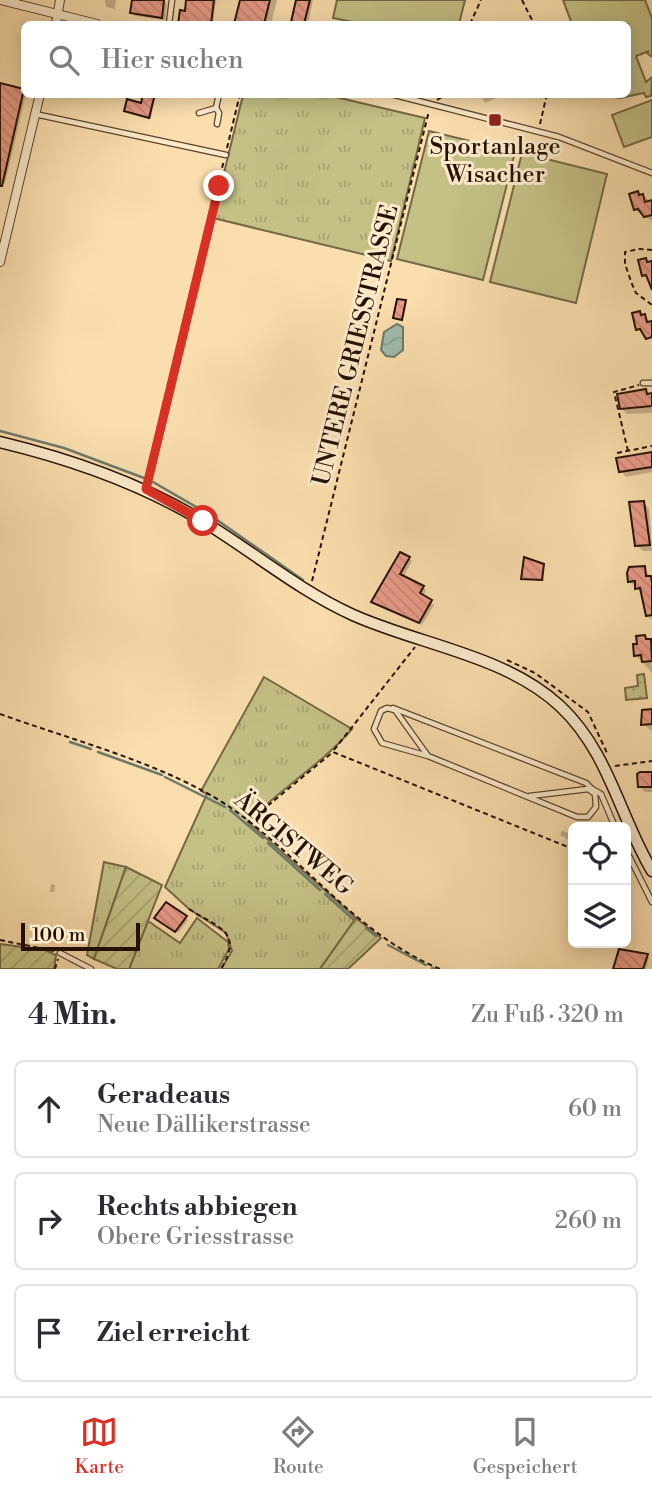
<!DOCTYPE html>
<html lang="de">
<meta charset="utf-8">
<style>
:root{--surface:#fff;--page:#f7f7f7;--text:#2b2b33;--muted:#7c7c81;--line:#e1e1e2;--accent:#d93025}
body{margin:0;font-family:"Libre Bodoni",serif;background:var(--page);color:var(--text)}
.controls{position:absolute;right:21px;bottom:21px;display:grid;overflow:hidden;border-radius:10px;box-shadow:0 4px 18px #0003}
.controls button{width:63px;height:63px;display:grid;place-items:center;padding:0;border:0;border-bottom:2px solid var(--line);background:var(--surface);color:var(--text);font:35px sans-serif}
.scale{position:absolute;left:21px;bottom:18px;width:119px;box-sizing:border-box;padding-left:7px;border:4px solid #261101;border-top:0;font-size:19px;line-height:24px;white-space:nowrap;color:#261101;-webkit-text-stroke:5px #fceaca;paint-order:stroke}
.stop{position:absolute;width:21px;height:21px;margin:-16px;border:5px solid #d93025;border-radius:50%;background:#fff}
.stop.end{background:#d93025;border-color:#fff;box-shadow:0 2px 7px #0008}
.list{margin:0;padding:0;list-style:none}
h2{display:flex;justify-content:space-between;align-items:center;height:91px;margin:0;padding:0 28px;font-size:30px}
h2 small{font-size:23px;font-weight:400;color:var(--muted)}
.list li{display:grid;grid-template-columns:46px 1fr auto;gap:21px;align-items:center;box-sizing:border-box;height:98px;margin:0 14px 14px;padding:0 14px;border:2px solid var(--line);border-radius:10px}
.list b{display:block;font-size:26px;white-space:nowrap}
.list p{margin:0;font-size:23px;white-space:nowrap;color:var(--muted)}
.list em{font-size:23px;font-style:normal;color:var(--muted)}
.icon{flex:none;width:38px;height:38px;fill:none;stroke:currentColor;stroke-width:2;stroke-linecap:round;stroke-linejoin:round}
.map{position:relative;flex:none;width:652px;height:969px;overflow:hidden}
.search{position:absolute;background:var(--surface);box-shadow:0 4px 18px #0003;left:21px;right:21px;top:21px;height:77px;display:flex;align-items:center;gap:18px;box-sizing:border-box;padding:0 24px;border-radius:10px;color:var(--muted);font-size:26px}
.sheet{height:427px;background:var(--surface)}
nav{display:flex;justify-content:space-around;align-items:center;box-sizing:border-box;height:98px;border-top:2px solid var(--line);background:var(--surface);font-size:19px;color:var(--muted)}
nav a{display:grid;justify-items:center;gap:4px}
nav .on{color:var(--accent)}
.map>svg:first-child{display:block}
.grass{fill:url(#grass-tufts);stroke:#756844;stroke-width:2}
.park{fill:url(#park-dots);stroke:#756844;stroke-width:2}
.garden{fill:url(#garden-furrows);stroke:#756844;stroke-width:2}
.pitch{fill:#c4c086;stroke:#756844;stroke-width:2}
.water{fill:url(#water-waves);stroke:#6e7868;stroke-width:2}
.shadow{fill:#0003}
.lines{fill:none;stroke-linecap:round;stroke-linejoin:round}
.stream{stroke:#6e7868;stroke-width:2.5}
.building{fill:url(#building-back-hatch);stroke:#261101;stroke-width:2}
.lane-casing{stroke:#5b442c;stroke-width:7}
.street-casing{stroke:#5b442c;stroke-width:10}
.secondary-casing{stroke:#261101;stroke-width:13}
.path{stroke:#261101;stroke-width:2;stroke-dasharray:5 3.5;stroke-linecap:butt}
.lane{stroke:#fceaca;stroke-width:4.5}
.street{stroke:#fceaca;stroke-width:8}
.secondary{stroke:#fceaca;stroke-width:10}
.route{stroke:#d93025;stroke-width:9}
.poi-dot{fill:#8f2418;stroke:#fceaca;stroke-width:2.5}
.labels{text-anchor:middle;stroke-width:6;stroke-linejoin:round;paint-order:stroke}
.poi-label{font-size:24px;fill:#261101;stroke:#fceaca}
.street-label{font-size:24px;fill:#261101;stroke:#fceaca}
</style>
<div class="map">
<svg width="652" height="969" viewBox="0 0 652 969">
<defs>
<pattern id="grass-tufts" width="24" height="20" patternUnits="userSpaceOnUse" patternTransform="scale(1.75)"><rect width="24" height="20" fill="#c4c086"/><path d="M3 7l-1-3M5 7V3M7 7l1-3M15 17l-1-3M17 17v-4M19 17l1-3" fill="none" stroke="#a8a472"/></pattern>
<pattern id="park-dots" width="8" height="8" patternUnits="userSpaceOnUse" patternTransform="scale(1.75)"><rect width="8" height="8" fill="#c4c086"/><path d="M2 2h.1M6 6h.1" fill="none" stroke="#a8a472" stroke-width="1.8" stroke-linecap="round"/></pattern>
<pattern id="garden-furrows" width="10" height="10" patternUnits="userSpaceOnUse" patternTransform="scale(1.75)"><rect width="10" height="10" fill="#c4c086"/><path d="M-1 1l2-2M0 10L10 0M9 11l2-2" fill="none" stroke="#a8a472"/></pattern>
<pattern id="water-waves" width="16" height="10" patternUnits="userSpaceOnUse" patternTransform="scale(1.75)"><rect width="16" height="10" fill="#9ebcac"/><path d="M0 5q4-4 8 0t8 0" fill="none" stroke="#88a192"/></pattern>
<pattern id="building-back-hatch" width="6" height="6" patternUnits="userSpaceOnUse" patternTransform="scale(1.75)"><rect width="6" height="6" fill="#ea9c8a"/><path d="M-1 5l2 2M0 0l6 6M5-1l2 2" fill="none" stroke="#c98575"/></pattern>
</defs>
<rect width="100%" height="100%" fill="#fadeae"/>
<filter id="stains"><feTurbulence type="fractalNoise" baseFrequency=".00286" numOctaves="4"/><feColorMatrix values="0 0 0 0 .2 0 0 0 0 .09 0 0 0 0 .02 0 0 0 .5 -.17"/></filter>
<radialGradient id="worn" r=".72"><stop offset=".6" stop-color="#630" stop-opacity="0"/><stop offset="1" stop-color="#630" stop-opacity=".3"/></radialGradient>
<g class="grass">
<path d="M243,95H327L425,118L391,261L213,218Z"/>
<path d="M264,677L352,729C322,764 281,788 248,822L356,918L320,969H221L232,951L226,933L189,909L165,887L207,794L201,791Z"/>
<path d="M104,862L126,867L94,959L87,955Z"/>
<path d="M197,918L228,942L229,949L218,969H129L148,921L180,943Z"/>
</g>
<path class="park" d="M644,674L647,698L626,700L625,688L638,686L637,675Z"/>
<g class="garden">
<path d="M126,867L162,885L129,969H117L94,959Z"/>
<path d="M356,918L381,938L348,969H320Z"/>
<path d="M0,944L45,950L56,955L54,969H0Z"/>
</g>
<g class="pitch">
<path d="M337,0H465L459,24H362L333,18Z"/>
<path d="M563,0H645L652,18V57L647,53L649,51L636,56L646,82L652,77L651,96L646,97L644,93L620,98L603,95L628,94V24H572Z"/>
<path d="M652,100V137L624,147L612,115Z"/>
<path d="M429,131L515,152L483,280L397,259Z"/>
<path d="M522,153L607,174L576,303L490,282Z"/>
</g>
<path class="water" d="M397,324L403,327V350L394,357L386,356L381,350L384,332Z"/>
<g class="shadow">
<path d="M105,0H116L115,9L106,7Z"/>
<path d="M133,0L164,1L167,4L165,20L135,16L132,13Z"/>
<path d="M186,0H216L213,24H180L182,12L186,13Z"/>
<path d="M241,0H277L271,24H235Z"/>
<path d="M299,0H313L308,24H294Z"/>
<path d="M0,85L24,91L26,94L5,183L0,182Z"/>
<path d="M155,94L151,119L126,111L142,105Z"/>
<path d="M480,94H505L485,103Z"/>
<path d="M638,193L652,202V221L635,209Z"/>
<path d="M646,391L652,395V413L627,414L621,408Z"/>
<path d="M652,454V472L626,477L621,471Z"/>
<path d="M644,503L649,509L652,551H643L637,545Z"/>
<path d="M401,554L412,561L403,577L423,587L426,590L423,597L434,605L422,625L377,604Z"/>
<path d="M543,566L544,581L523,578Z"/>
<path d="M644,568L652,579V620L647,615L642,593L629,581Z"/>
<path d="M645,637L652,642V673L636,655L637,638Z"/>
<path d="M652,711V731L643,724Z"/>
<path d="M652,775V792H645L639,786Z"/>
<path d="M562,831L573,834V842L560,835Z"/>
<path d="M51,884L55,885L54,892H50Z"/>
<path d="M185,918L188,920L178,933L159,920Z"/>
<path d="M647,955L649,958L646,969H615Z"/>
</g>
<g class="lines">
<g class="stream">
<path d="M0,431L64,448L144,478"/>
<path d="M153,482L210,515L303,580"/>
<path d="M70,742L91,749"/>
<path d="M98,752L162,775"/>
<path d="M165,777L225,807"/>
<path d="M230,810L263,838"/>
<path d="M268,843L320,890"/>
<path d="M325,894L353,919"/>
<path d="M366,928L376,936"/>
<path d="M388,945L426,965"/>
<path d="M432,968L435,969"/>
</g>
</g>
<g class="building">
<path d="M132,0H164L162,18L130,13Z"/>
<path d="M186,0H214L211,24H178L180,10L185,11Z"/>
<path d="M240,0H270L264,24H234Z"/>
<path d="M296,0H310L304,24L291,22Z"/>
<path d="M0,83L24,89L2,186H0Z"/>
<path d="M143,94H155L149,118L124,111L127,99L141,103Z"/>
<path d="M638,191L639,195L643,194L645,202L652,200V215L644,217L638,209L634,210L629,194Z"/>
<path d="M646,258L647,262L652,261V290L646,275L642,276L638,260Z"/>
<path d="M397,299L406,300L402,320L393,318Z"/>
<path d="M640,311L641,315L645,314L647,322L652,321V337L646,339L640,329L636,330L632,313Z"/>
<path d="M646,389L647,394L652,393V406L620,409L617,394Z"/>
<path d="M652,452V467L619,472L616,458Z"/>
<path d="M644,501L650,545L635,546L629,502Z"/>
<path d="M400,552L410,557L400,574L424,586L420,593L432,600L419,623L371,602Z"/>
<path d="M524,557L544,564L542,580L521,579Z"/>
<path d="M645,566L646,576H651L652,583V615L646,616L640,588L635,589V581L628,582L627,573L629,567Z"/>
<path d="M645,635L646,639H651L652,661L642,662L641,655L634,656L633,644H637L636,636Z"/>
<path d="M652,709V724L641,725L642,710Z"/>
<path d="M640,772H652V787H638L637,774Z"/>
<path d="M166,902L187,916L175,932L154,918Z"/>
<path d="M619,949L648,954L643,969H613Z"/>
</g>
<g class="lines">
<defs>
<g id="lane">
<path d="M169,24L172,0"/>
<path d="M112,94H122"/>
<path d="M188,94H194"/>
<path d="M391,94L559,137L652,173"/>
<path d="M216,108L219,113L217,124"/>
<path d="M199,113L216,108L219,94"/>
<path d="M35,114L226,155"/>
<path d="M643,383H652"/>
<path d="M393,708L586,783L594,791"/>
<path d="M428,756L395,710L387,708L381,711L374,729L382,743L428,756L577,817H588L596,807L595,794L588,789L530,796"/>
<path d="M592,789L601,794L615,827"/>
<path d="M626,850L652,902"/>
<path d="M60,953L91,969"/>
</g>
<g id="street">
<path d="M1,0L97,24"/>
<path d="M56,24L60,0"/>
<path d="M0,262L40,94"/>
</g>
<path id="secondary" d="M0,442C71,459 138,482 201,520C252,551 298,590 353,615C420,645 505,655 560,706C609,752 619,815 652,871"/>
</defs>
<use href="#lane" class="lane-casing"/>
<use href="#street" class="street-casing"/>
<use href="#secondary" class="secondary-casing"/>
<g class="path">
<path d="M522,0L534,24"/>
<path d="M470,24L481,0"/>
<path d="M437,100L447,94"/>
<path d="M540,124L547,94"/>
<path d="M227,148L240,94"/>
<path d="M652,250L639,249L625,252V264L632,284L636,293L652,305"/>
<path d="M628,451L614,392L639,385"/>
<path d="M617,453L652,446"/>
<path d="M147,482L224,160"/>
<path d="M312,581L429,111"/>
<path d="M507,660L535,673L588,712L607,753"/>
<path d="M0,714C72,740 169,765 231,808C303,858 357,935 440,969"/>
<path d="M334,750L415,647"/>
<path d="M615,766L652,761"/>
<path d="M248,822L333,752L573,849"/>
<path d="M189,909C218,928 244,931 221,969"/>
<path d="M0,940L54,951"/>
<path d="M55,969L58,959"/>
</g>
<use href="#lane" class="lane"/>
<use href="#street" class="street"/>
<use href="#secondary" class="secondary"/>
</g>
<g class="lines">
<path class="route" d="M203,521L146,489L219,186"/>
</g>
<rect class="poi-dot" x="488" y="113" width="14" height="14" rx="3.5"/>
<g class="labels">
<g class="poi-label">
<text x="495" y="154">Sportanlage<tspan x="495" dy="28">Wisacher</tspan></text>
</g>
<g class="street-label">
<text transform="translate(355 345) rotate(-76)" y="8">UNTERE GRIESSTRASSE</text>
<text transform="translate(294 843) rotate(40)" y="8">ÄRGISTWEG</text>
</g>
</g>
<rect width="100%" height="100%" filter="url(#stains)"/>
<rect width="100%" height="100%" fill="url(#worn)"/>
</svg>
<div class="controls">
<button><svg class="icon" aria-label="locate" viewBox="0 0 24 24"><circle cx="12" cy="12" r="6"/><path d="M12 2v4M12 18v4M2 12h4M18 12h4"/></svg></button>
<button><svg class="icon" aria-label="layers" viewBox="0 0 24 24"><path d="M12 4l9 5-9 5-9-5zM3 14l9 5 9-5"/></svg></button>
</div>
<div class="scale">100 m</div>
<div class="stop" style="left:203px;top:521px"></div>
<div class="stop end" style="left:219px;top:186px"></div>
<div class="search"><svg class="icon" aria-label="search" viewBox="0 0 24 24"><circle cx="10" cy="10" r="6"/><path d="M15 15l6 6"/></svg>Hier suchen</div>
</div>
<section class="sheet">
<h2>4 Min.<small>Zu Fuß · 320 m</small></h2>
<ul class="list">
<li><svg class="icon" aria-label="ahead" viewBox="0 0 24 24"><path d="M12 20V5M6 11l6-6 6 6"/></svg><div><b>Geradeaus</b><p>Neue Dällikerstrasse</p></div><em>60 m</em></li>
<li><svg class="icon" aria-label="right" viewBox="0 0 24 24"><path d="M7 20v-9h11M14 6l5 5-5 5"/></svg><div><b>Rechts abbiegen</b><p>Obere Griesstrasse</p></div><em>260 m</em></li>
<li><svg class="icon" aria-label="arrive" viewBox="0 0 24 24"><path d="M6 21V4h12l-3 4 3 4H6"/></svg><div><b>Ziel erreicht</b></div></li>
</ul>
</section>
<nav>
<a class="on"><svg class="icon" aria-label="map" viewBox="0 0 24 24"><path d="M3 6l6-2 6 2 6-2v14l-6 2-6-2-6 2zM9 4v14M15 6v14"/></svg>Karte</a>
<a><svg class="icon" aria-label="directions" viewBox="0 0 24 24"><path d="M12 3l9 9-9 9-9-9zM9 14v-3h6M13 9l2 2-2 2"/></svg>Route</a>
<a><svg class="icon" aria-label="saved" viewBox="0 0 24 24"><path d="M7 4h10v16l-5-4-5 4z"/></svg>Gespeichert</a>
</nav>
